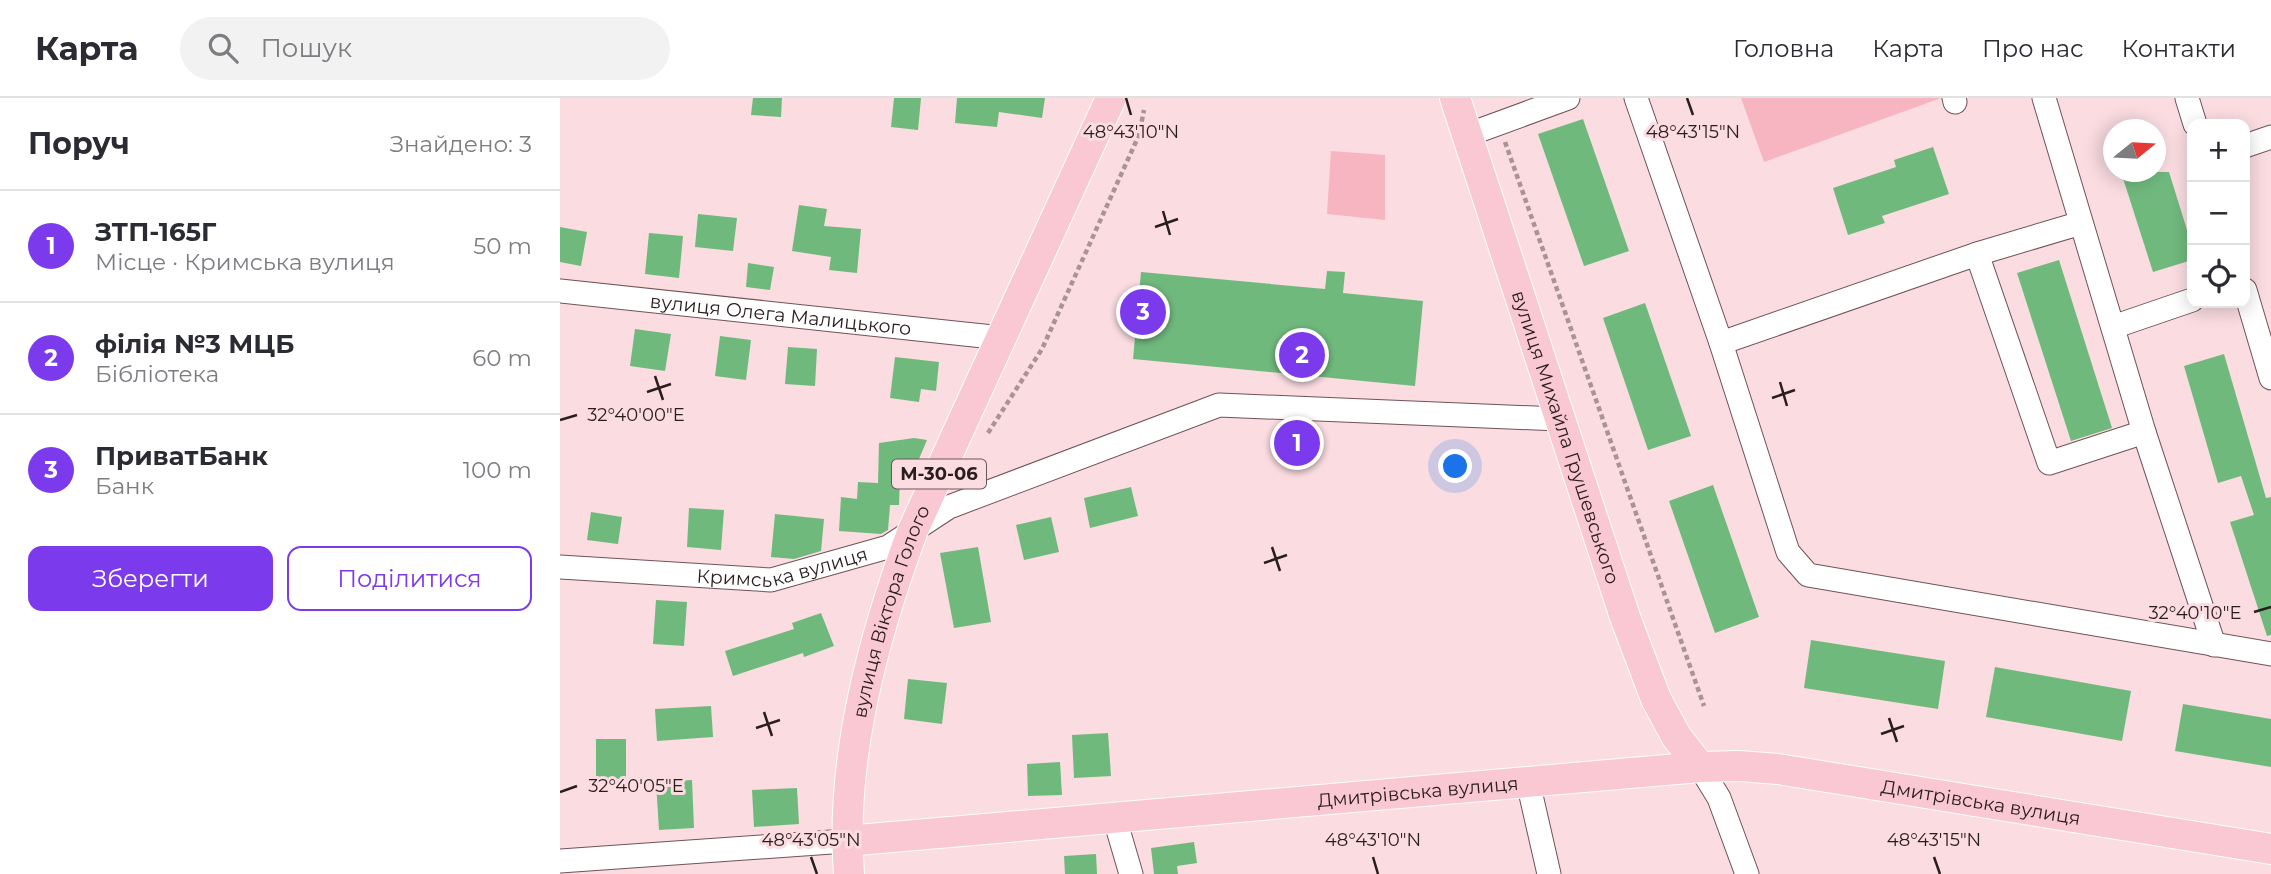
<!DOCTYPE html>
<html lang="uk">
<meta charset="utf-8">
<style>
:root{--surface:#fff;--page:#f2f2f3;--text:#2b2b33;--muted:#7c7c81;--line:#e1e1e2;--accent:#7c3aed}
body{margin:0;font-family:Montserrat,sans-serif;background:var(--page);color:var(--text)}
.controls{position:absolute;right:21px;top:21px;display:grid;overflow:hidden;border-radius:14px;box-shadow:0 4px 18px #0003}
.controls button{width:63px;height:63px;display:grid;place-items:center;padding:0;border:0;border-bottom:2px solid var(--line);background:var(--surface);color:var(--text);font:35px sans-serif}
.compass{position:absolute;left:1543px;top:21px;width:63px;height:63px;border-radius:50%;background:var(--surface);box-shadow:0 4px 18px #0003;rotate:72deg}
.you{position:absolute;left:896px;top:369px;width:24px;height:24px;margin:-18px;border:5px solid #fff;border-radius:50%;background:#1a73e8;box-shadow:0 0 0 10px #1a73e833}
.badge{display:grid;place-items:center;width:46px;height:46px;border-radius:50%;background:var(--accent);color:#fff;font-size:23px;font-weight:700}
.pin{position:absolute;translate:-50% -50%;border:4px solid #fff;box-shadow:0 2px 7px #0006}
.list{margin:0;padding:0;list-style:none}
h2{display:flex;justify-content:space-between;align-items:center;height:91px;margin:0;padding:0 28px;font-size:30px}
h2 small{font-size:23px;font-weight:400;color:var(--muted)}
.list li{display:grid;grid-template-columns:46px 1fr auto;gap:21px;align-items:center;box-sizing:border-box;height:112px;padding:0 28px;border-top:2px solid var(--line)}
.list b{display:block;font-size:26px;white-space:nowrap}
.list p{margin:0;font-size:23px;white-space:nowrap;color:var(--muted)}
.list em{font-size:23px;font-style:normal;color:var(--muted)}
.actions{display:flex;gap:14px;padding:21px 28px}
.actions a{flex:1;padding:16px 0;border:2px solid var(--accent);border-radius:14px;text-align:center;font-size:24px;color:var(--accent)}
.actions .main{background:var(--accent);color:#fff}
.icon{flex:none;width:38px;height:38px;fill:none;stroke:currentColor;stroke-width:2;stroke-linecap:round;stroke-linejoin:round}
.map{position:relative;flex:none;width:1711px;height:776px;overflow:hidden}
header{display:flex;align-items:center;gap:42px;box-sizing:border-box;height:98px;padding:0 35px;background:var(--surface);border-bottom:2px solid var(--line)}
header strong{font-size:33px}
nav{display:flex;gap:38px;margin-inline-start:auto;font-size:24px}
.search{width:490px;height:63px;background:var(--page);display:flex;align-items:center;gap:18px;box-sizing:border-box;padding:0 24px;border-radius:38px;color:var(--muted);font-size:26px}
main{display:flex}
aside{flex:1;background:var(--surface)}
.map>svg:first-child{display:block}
.green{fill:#f7b5c2}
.building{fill:#70b97d}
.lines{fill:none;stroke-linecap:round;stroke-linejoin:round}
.minor-casing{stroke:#715258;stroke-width:25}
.major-casing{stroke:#fff;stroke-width:32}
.path{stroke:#aa9396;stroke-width:4.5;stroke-dasharray:5 3.5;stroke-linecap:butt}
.minor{stroke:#fff;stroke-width:23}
.major{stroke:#f9c8d2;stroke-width:30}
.ticks{fill:none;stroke:#2a1d1f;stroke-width:2.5}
.labels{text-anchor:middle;stroke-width:6;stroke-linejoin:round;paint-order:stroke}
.shield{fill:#fadce1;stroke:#685659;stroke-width:2}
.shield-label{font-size:18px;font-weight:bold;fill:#2a1d1f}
.street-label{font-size:19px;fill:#2a1d1f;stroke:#fadce1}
.ticks-label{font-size:18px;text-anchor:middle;fill:#2a1d1f;stroke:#fadce1;stroke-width:6;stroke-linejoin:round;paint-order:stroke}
</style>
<header>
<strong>Карта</strong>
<div class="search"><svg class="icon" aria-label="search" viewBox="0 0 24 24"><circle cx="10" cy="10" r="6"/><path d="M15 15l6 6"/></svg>Пошук</div>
<nav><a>Головна</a><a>Карта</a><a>Про нас</a><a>Контакти</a></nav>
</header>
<main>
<aside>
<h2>Поруч<small>Знайдено: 3</small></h2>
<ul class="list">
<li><span class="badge">1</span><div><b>ЗТП-165Г</b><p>Місце · Кримська вулиця</p></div><em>50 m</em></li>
<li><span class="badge">2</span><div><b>філія №3 МЦБ</b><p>Бібліотека</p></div><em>60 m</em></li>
<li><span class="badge">3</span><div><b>ПриватБанк</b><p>Банк</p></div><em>100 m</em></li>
</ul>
<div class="actions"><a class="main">Зберегти</a><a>Поділитися</a></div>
</aside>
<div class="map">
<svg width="1711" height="776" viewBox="0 0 1711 776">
<rect width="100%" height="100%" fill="#fadce1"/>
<g class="green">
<path d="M1181,0H1381L1204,64Z"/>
<path d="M771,53L825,57V122L767,116Z"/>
</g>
<g class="building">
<path d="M193,0H222L221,19L191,17Z"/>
<path d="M334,0H361L358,32L331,29Z"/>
<path d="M397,0H485L482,20L439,14L437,29L395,25Z"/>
<path d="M1023,21L1069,153L1024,168L978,36Z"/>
<path d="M1373,49L1389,96L1322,118L1325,125L1288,137L1273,90L1336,69L1334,62Z"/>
<path d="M1561,74H1609L1632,148V162L1593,174Z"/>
<path d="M239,107L267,111L264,128L301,131L297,175L269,172L271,159L232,153Z"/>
<path d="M138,116L177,120L173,153L135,149Z"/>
<path d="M0,129L27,134L21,168L0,164Z"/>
<path d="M89,135L123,138L119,180L85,176Z"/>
<path d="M1499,162L1552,330L1511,343L1457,175Z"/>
<path d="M188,165L214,169L210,192L186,189Z"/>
<path d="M767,173L785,174L783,195L863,203L855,288L573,261L581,174L765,191Z"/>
<path d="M1085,205L1131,338L1088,352L1043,220Z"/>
<path d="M75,231L111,236L105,273L70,268Z"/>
<path d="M160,238L191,242L186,282L155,278Z"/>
<path d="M228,249L257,251L255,288L225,286Z"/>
<path d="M1664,256L1706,400L1711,399V537L1707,538L1670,424L1694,417L1681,378L1658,385L1624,268Z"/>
<path d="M335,259L379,264L376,293L361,291L359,304L330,300Z"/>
<path d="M728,330L748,332L746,360L726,358Z"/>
<path d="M354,340L367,342L353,375L340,376L339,407H330L328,432L321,436L279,433L281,399L297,401L298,384L318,385L319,345Z"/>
<path d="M1153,387L1199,519L1155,535L1109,403Z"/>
<path d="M571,389L578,418L530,430L524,400Z"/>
<path d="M129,410L164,412L161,452L127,449Z"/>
<path d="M31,414L62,419L58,446L27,442Z"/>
<path d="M215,416L264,421L261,453L234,461L211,459Z"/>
<path d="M491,419L499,454L464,462L456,427Z"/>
<path d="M418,449L431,524L394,530L380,455Z"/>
<path d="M96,502L127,504L124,548L93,546Z"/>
<path d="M261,515L274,548L244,559L243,555L173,578L165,553L234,531L232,525Z"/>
<path d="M1251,542L1385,563L1378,611L1244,590Z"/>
<path d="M1435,569L1571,593L1562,643L1426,619Z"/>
<path d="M348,581L387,585L382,626L344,621Z"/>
<path d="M1623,606L1711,621V669L1615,653Z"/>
<path d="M151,608L153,639L97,643L95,611Z"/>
<path d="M548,635L551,678L514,680L512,637Z"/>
<rect x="36" y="641" width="30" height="40"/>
<path d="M500,664L502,697L468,698L467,666Z"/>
<path d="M132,682L134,730L99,732L96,684Z"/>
<path d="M237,690L239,726L194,729L192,692Z"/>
<path d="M634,744L637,765L617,768L618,776H594L591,750Z"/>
<path d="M536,756L537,776H505L504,758Z"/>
</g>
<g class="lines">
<defs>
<g id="minor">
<path d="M1076,0L1161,245L1228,454L1248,477L1711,556"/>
<path d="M1394,0L1395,4"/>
<path d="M1484,0L1584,334L1654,547"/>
<path d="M1627,0L1635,26"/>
<path d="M907,37L1008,0"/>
<path d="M1685,48L1711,39"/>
<path d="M1417,156L1521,125"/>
<path d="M1685,192L1711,280"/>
<path id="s1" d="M0,193L442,240"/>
<path d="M1553,229L1632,202"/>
<path d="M1161,245L1417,156L1489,365L1584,334"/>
<path id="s2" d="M0,469L211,482L328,449L389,409L659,307L998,321"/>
<path d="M1140,669L1159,700L1187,776"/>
<path d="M968,684L989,776"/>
<path d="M554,718L571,776"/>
<path d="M0,763L286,743"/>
</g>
<g id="major">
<path id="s3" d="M895,0L1065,519L1096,601L1116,638L1140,669"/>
<path id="s4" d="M286,743L1140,669L1179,668L1218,671L1711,751"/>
<path id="s5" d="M289,776C280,661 313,540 353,432L551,0"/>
</g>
</defs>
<use href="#minor" class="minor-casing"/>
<use href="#major" class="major-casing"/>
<g class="path">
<path d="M945,44L1144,608"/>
<path d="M428,335L482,251L579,37L584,12"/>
</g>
<use href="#minor" class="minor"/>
<use href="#major" class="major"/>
</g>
<path class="ticks" d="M566,0L571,17M1127,0L1133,17M603,113L610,137M595,129L618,121M95,278L103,302M1220,284L1227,308M87,294L111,286M1212,300L1235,292M0,322L17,317M712,449L720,473M704,465L727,457M1694,514L1711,509M204,614L212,638M1329,620L1337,644M196,630L220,622M1321,636L1344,628M0,694L17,688M251,759L257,776M813,759L818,776M1374,759L1380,776"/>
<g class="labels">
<rect class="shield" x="332" y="361.5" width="94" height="29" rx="5"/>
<g class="shield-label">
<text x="379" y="382">М-30-06</text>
</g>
<g class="street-label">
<text dy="7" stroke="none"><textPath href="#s1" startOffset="222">вулиця Олега Малицького</textPath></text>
<text dy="7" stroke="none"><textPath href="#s3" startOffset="357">вулиця Михайла Грушевського</textPath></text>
<text dy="7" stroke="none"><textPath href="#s2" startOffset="224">Кримська вулиця</textPath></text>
<text dy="7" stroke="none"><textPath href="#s5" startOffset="268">вулиця Віктора Голого</textPath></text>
<text dy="7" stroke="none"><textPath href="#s4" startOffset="574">Дмитрівська вулиця</textPath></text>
<text dy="7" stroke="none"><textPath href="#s4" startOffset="1141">Дмитрівська вулиця</textPath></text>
</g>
</g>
<g class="ticks-label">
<text x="571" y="40">48°43'10"N</text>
<text x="1133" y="40">48°43'15"N</text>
<text x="76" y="323">32°40'00"E</text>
<text x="1635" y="521">32°40'10"E</text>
<text x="76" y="694">32°40'05"E</text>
<text x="251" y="748">48°43'05"N</text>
<text x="813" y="748">48°43'10"N</text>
<text x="1374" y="748">48°43'15"N</text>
</g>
</svg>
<div class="controls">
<button>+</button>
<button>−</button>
<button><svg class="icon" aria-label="locate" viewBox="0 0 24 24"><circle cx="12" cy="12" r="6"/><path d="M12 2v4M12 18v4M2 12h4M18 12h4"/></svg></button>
</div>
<svg class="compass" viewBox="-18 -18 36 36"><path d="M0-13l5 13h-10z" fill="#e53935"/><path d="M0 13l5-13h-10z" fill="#7c7c81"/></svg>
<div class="you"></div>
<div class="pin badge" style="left:737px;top:345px">1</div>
<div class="pin badge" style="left:742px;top:257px">2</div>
<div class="pin badge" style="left:583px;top:214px">3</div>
</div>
</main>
